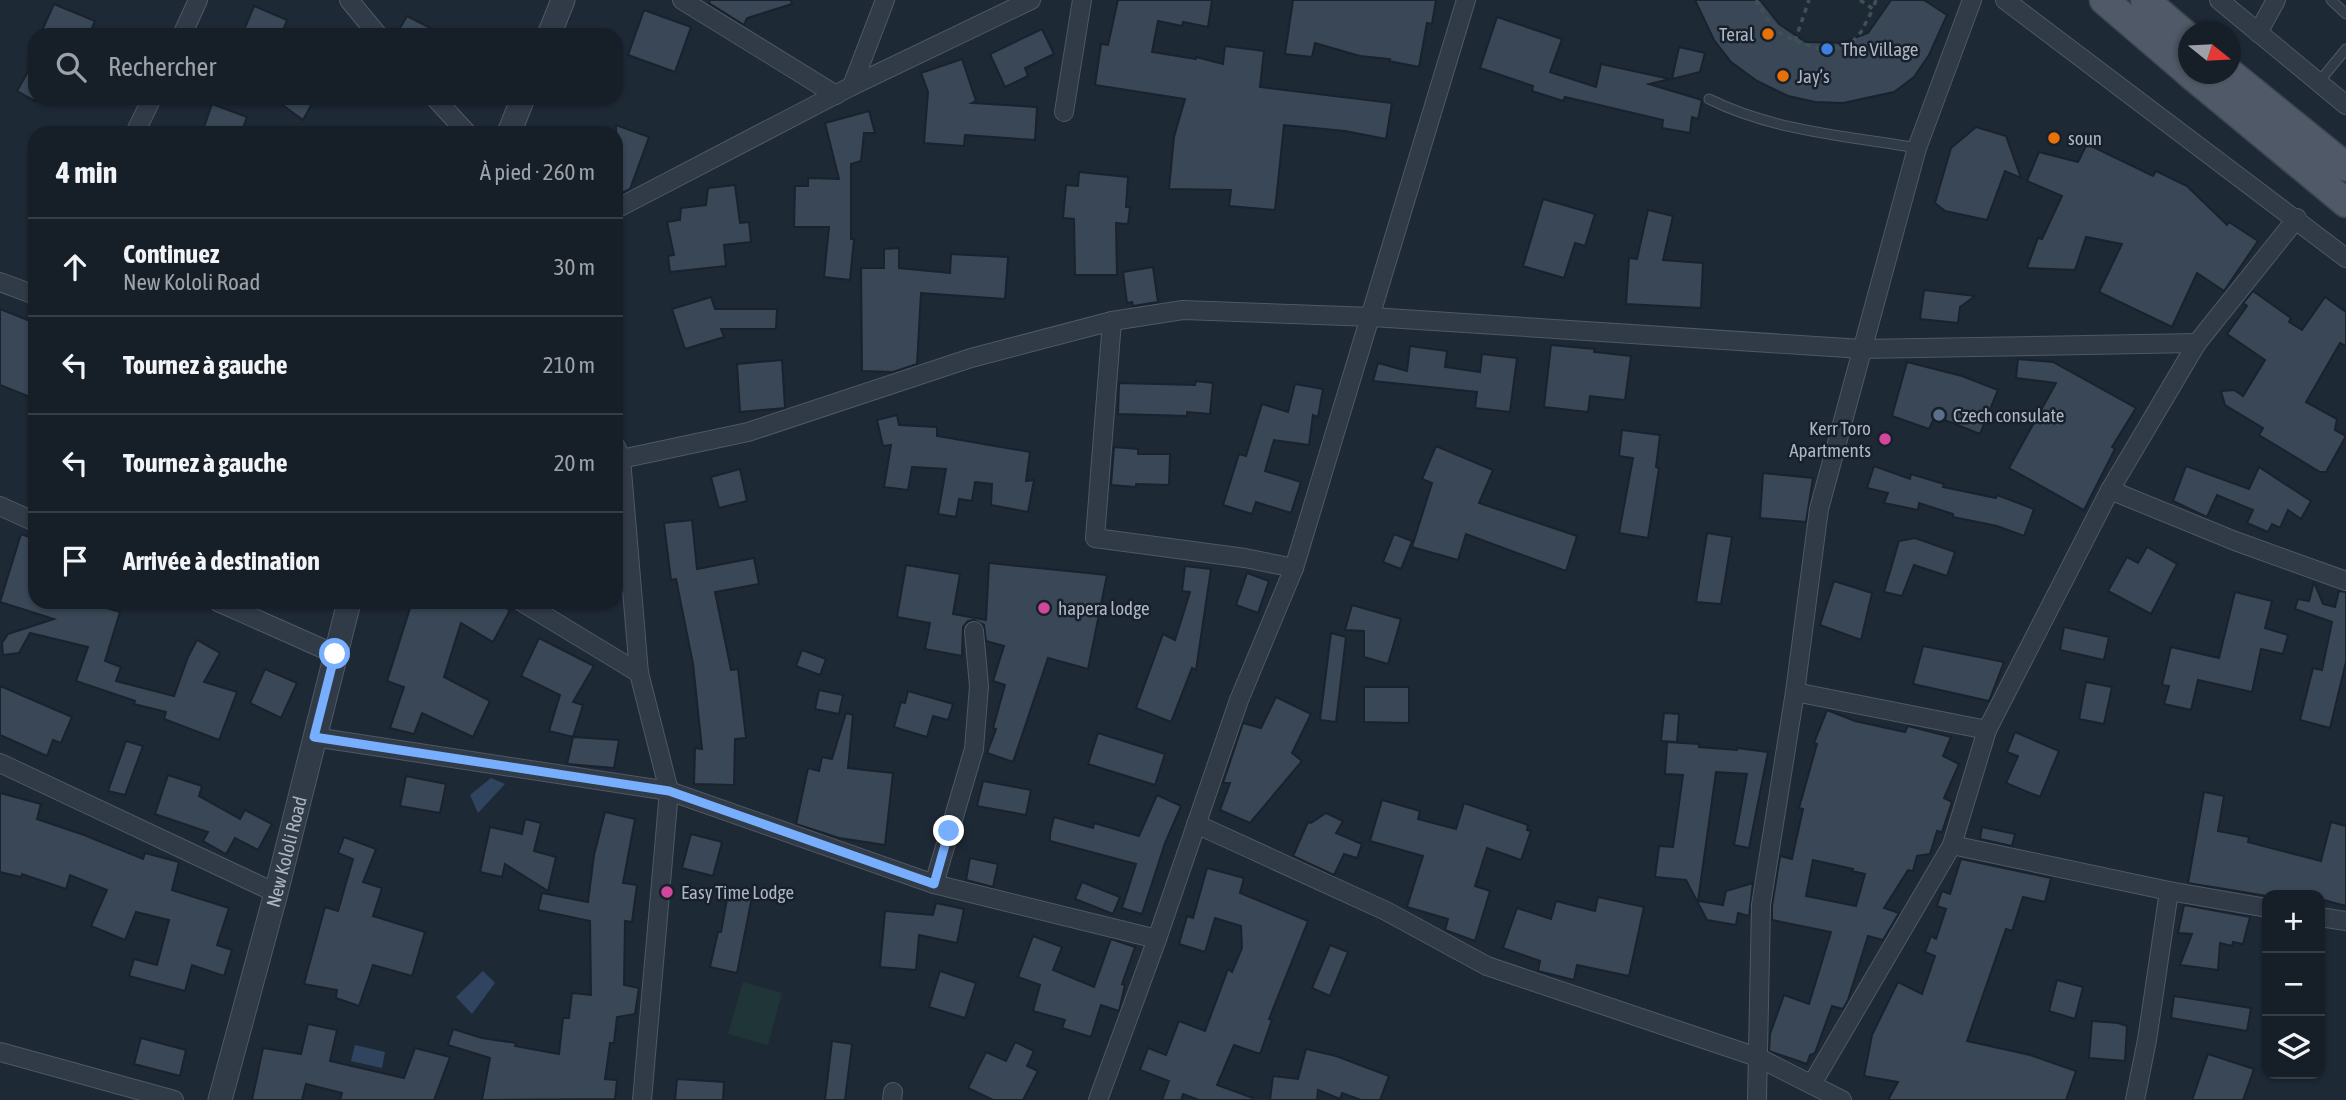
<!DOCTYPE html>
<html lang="fr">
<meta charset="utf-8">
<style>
:root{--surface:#161f28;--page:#1f2730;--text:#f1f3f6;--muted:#9ea2a8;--line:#353d45}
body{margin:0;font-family:"Asap Condensed",sans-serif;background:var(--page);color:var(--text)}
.controls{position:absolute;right:21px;bottom:21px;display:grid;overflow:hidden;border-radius:14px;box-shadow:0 2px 5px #0004}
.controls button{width:63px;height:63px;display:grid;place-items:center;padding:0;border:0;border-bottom:2px solid var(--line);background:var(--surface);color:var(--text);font:35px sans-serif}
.compass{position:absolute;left:2178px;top:21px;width:63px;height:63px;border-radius:50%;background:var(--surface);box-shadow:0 2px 5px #0004;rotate:108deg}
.stop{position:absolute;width:21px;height:21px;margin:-16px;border:5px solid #77aefd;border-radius:50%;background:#fff}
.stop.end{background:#77aefd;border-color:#fff;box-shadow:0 2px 7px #0008}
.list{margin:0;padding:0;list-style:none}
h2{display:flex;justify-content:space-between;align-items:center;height:91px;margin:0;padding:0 28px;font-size:30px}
h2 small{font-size:23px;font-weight:400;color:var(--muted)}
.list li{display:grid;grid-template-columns:46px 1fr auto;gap:21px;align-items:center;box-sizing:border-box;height:98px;padding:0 28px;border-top:2px solid var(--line)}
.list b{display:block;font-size:26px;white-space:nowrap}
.list p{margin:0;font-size:23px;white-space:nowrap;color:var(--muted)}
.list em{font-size:23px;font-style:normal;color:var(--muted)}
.icon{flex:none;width:38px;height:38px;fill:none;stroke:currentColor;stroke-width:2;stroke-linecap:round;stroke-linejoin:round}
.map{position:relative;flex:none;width:2346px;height:1100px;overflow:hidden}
.search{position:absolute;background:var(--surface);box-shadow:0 2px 5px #0004;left:28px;top:28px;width:595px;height:77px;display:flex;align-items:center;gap:18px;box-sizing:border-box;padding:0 24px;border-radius:21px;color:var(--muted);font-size:26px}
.panel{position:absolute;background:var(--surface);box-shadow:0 2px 5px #0004;left:28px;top:126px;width:595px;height:483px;border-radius:21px}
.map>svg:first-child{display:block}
.green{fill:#203537}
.water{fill:#30445f}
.building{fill:#394757;stroke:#19222d;stroke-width:2;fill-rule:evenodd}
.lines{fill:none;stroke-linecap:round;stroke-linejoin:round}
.service-casing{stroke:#4f5865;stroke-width:11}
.minor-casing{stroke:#4f5865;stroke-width:20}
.tertiary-casing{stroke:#4f5865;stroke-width:25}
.primary-casing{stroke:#3b4450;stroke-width:31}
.path{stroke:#3d5255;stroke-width:3.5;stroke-dasharray:5 5;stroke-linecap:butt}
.service{stroke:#313a47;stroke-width:9}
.minor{stroke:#313a47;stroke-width:18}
.tertiary{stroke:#313a47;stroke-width:23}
.primary{stroke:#4f5967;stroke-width:28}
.route{stroke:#77aefd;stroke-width:9}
.food-dot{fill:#e8710a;stroke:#17202b;stroke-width:2.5}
.shop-dot{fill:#3f7fe0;stroke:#17202b;stroke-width:2.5}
.service-dot{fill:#5c6f8a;stroke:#17202b;stroke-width:2.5}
.hotel-dot{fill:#d1479c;stroke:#17202b;stroke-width:2.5}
.labels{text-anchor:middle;stroke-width:5;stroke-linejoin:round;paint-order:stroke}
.poi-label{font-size:19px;fill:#abb5c4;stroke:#17202b;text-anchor:start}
.street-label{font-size:19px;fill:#abb5c4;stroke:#17202b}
</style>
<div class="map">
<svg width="2346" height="1100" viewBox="0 0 2346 1100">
<rect width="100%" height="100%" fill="#1e2936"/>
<path class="green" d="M743,982L782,993L768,1045L728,1034Z"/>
<g class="water">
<path d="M491,778L505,784L478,813L470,795Z"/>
<path d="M483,971L495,983L472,1014L456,997Z"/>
<path d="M355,1045L385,1052L382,1068L351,1061Z"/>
</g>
<g class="building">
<path d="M710,0H791L792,4L747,18L744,25L709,3Z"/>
<path d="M1118,0H1212L1208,27L1183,22L1182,26L1158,21L1152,52L1196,59V57L1223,64L1225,46L1264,51L1260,87L1392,103L1386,139L1345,131L1284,125L1275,210L1229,206L1231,190L1169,189L1174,137L1185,99L1095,85L1101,44L1108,45Z"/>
<path d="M1293,0H1436L1432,24L1427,23L1419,67L1389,61L1390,59L1360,56L1315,43L1312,57L1285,54Z"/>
<path d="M1695,0H1760L1779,24L1806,42L1841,43L1868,33L1891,0H1924L1947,15L1929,55L1914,77L1894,92L1843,103L1815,102L1788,96L1757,81L1731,62L1714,40Z"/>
<path d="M54,4L95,21L89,35H40Z"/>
<path d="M254,6L287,20L281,35H242Z"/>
<path d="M644,10L691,27L675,72L628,55Z"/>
<path d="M407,16L444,35H396Z"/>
<path d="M1497,17L1562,39L1550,72L1596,87L1601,64L1670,79L1649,84L1702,100L1698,119L1692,117L1690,133L1662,128L1663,120L1565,97L1563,101L1532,91L1533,86L1480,68Z"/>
<path d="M1042,29L1054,54L1025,68L1028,76L1005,87L990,54Z"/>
<path d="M1679,47L1705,53L1700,72L1672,79Z"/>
<path d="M35,59V101L17,91Z"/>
<path d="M962,59L976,101L972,103L1037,107L1035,140L965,135L964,146L924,143L928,92L921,73Z"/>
<path d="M273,98H315L303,120Z"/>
<path d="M212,104L247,117L241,133H202Z"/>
<path d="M869,111L875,133H864L861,161L851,164V239H854L850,280L824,277L829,227H794L795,186H808V178L839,179L825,123Z"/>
<path d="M616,125L649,137L630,189L616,196Z"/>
<path d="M1976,127L2006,136L2021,178L2005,171L1987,220L1945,211L1935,203L1951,148Z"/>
<path d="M2087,144L2153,176L2156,171L2187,186L2227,225L2229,222L2258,241L2224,291L2197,273L2172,327L2099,292L2122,244L2086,237L2075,270L2027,268L2038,238L2042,239L2062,196L2027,181L2039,152L2078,162Z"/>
<path d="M1079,172L1128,177L1126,207H1130L1128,224L1116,223L1117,275H1075L1074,219L1063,218L1066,185L1078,186Z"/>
<path d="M735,185L740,223L749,222L751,242L724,245L726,266L670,272L668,256L674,255L667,222L680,220L681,208L706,205L708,188Z"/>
<path d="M1543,199L1595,214L1585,246L1575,243L1564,278L1523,266Z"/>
<path d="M1648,210L1673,216L1663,260L1703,263L1701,308L1626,304L1629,258L1637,259Z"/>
<path d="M899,248V268L950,273L951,254L1008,257L1005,299L921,293L917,364L893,372L862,371L861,268H884V249Z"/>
<path d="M1153,267L1158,302L1133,306L1132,302L1127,303L1123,272Z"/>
<path d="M1924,290L1975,296L1960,307L1958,323L1920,319Z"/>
<path d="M2253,291L2291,318L2289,322L2302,330L2325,297L2346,312V346L2340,343L2306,402L2337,419L2335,430L2346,436L2326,472H2320L2259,435L2263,428L2225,405L2221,391L2234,390L2243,396L2265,360L2227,334L2247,306L2243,303Z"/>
<path d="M711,297L715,309H777L776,329H721L724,337L685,349L672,309Z"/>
<path d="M0,309L35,323V399L0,385Z"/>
<path d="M1551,345L1595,349L1594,352L1631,356L1625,400L1590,396L1588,412L1544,407Z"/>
<path d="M1410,346L1447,351L1445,367L1480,372L1482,354L1517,358L1510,412L1475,408L1477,392L1373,381L1378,363L1407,371Z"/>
<path d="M2018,359L2053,362L2136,408L2112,447L2115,449L2084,510L2009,468L2056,383L2016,378Z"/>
<path d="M782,360L785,408L740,412L737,364Z"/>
<path d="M1907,362L1962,376L1998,390L1980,434L1935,416L1929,429L1892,416Z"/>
<path d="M1196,381L1213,383L1210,414L1187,412V416L1118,414L1119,383L1195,385Z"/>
<path d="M1295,384L1323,389L1318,417L1313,415L1309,445L1274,440L1265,471L1301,482L1291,513L1256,502L1252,514L1223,505L1239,454L1246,456L1262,404L1288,412Z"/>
<path d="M897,415L899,425L937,427V436L1030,452L1026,481L1034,480L1028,512L991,505L992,484L975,482L972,501L959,499L956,517L938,514L946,469L912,467L908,490L884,487L891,445L883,446L877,420Z"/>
<path d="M1622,430L1660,435L1656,467L1659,468L1648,538L1619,533L1633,458L1619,456Z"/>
<path d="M1436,446L1493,470L1479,503L1577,536L1566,571L1466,534L1458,560L1412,547L1432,483L1422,479Z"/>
<path d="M1114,447L1138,449V454H1170L1169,485L1136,484V487L1111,485Z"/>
<path d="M1874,466L1910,479L1911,474L1944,484L1943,487L1996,498L1997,495L2034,509L2024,536L1997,526L1953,517V514L1919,503L1918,510L1884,503L1888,493L1867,488Z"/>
<path d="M2186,466L2249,489L2259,467L2311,501L2301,519L2288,510L2280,528L2272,524L2268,532L2247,523L2253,510L2217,495L2207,517L2173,501Z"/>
<path d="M740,469L747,501L719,508L711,477Z"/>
<path d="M1763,473L1813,478L1806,522L1760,518Z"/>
<path d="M692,520L697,569L754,558L759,584L715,592L731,670L738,669L746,738L735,739L734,785L694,784L695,748L702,749L693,664L676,579L671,580L664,523Z"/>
<path d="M1707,533L1732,537L1721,604L1696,602Z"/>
<path d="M21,534L35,539V602H87L120,612L105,661L121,667L116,681L174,696L188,657L197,640L220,653L204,682L237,692L219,740L164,719L166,712L134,704L135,701L76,681L88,647L30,633L19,653L3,655L2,643L8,634L54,619L0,602Z"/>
<path d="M1394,534L1412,541L1401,569L1383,562Z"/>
<path d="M1915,538L1955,552L1947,576L1914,565L1902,596L1884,592L1899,541Z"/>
<path d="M2147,547L2177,564L2151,614L2108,591L2127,557L2138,563Z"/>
<path d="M989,563L1107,575L1088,669L1048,658L1013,762L987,753L996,729L993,728L1005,685L993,681L1004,646L986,641L984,625L974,620L968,621L963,627L962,656L925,649L930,623L897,617L906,565L960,574L953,614L986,620Z"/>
<path d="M1185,566L1211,569L1196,670L1192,668L1171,722L1136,708L1163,634L1175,640L1190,592L1182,591Z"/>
<path d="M1247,573L1269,581L1258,613L1236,605Z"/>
<path d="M1834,581L1872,593L1861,640L1820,625Z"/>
<path d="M2314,582L2323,604L2335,607L2339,591L2346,592V662L2330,728L2300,720L2313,668L2322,670L2332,622L2295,609L2298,599L2309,601Z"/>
<path d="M2235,592L2272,601L2265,628L2288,635L2283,654L2261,649L2252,692L2198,680L2191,710L2164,704L2169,686L2162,685L2171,647L2219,658Z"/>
<path d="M412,602H494L510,610L493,642L461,623L444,677L490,701L473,737L422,713L414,734L390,728L404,687L387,681Z"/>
<path d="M1352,605L1401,619L1388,664L1364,657V631L1345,630Z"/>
<path d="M2064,627L2109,637L2104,660L2060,650Z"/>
<path d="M1331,633L1346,637L1336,722L1320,720Z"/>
<path d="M539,638L594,666L573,702L583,705L573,737L549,731L560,695L521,676Z"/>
<path d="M1923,646L2004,662L1989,701L1913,684Z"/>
<path d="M802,650L826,659L820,675L796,666Z"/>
<path d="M265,669L297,683L281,718L250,703Z"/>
<path d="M2086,682L2112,687L2104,724L2079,719Z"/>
<path d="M0,686L72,717L61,743L53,740L47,756L0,735Z"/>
<path d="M1364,687H1409V723L1364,722Z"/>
<path d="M819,690L843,695L839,714L815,709Z"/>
<path d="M908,691L953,704L948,720L933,716L927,737L894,727L901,702L905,703Z"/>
<path d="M1276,697L1311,714L1292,753L1302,761L1250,823L1220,810L1230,783H1223L1243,723L1261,728Z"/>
<path d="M1827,710L1855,721L1905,732L1908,726L1951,737L1943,756L1959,764L1944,798L1952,802L1942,832L1937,831L1930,854L1917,856L1913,871L1908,870L1884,908L1899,913L1883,940L1868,936L1848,1000L1843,1009L1832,1006L1815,1053L1810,1055L1807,1064L1769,1051L1770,1034L1784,995L1809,1004L1831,932L1772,920V906L1780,856L1792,859L1803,809L1799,808L1817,744L1814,743ZM1813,860L1853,869L1852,871L1865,874L1856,906L1806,896Z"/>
<path d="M846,713L853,715L848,768L893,773L885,845L839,838L796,824L808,768L819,771L822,757L832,759Z"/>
<path d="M1664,713L1679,714L1677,742L1661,741Z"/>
<path d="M2015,732L2059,751L2040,797L2006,783L2018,756L2007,752Z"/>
<path d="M1098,733L1165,754L1155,785L1088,764Z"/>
<path d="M573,737L619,740L614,768L567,764Z"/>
<path d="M126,741L143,746L125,795L108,791Z"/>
<path d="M1667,742L1699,744V747L1737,750V748L1768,752L1749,848L1734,845L1747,774L1716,772L1698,901L1723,905L1726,891L1753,883L1749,916L1738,913L1736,925L1707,920L1686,880L1655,877L1659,846L1673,847L1683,775L1665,774Z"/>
<path d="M168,775L202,786L199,796L240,819L245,810L272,824L258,850L235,838L226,854L203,841L208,832L155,814Z"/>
<path d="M406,776L446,784L440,813L400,806Z"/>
<path d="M983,781L1031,790L1026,815L977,806Z"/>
<path d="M2204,792L2224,796L2218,831L2249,837L2248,842L2321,861L2331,822L2346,826V906L2320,899V895L2267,896L2188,883Z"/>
<path d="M0,793L41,804L37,819L84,835L143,859L145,853L179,862L172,890L229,908L217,945L232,950L224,976L192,965L185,991L129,976L134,959L157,965L169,920L136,912L125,940L91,926L107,890L70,875L66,889L22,874L21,877L0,872Z"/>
<path d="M1157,795L1181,806L1165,843L1142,914L1122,908L1136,864L1050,841V834L1054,817L1093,828L1094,823L1139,836Z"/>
<path d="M1382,800L1420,811L1418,819L1456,829L1464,803L1528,825L1527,830L1531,831L1521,860L1487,848L1475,886L1490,891L1475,941L1445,930L1448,919L1407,907L1423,856L1370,841Z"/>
<path d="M605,812L635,819L623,883L637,885L632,922L625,921L624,985L639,988L635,1014L617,1017L614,1043H610L605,1079L617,1080L615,1099L482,1100L490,1058L448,1045L453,1029L482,1038L516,1043L515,1046L559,1054L563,1018H569L572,993L591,995L590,921L538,910L542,893L588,902L594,855Z"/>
<path d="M1326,813L1343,821L1336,833L1362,844L1357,858L1344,854L1334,875L1293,856L1308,822L1311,823Z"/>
<path d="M525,819L541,823L534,851L556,857L548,891L505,864L502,877L480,872L490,827L522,834Z"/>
<path d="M1982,827L2015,834L2012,846L1980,839Z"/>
<path d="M691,834L722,842L713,876L682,868Z"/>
<path d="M344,837L376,849L363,882L382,888L373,916L425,932L412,976L373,965L359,1006L336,998L337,990L304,984L325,907L338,911L353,859L338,853Z"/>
<path d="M970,858L998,864L993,887L966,880Z"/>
<path d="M1961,859L2051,878L2045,902L2023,897L2012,931L2006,929L1967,1041L2030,1055L2076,1071L2066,1100H1888L1898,1082L1864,1076L1872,1035L1898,982L1922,994L1935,956L1925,952L1931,936L1936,939L1946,909L1937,906L1942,891L1950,894Z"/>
<path d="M1207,868L1244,878L1240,893L1308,921L1269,1019L1272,1020L1260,1054L1234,1045L1217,1085L1253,1098V1100H1199L1183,1094L1181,1100H1162L1169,1081L1140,1070L1148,1048L1166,1055L1179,1021L1205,1031L1228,969L1232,972L1242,948L1241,926L1215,918L1205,952L1179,944L1187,916L1193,918Z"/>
<path d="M1082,882L1120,897L1113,914L1075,899Z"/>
<path d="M729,888L753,892L737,973L710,967L718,932H721Z"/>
<path d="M1598,897L1644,907L1629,976L1577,965L1574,980L1538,971L1540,961L1503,948L1517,908L1551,919L1556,901L1595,911Z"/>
<path d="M936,903L964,909L957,943L919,935L916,970L880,967L885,911L933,915Z"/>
<path d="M2184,905L2250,917L2243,944L2233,942L2232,946L2220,943L2218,970L2180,965L2192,934L2178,933Z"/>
<path d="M1033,936L1062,947L1053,970L1094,987L1111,939L1135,947L1122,984L1125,985L1119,1011L1101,1005L1091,1037L1062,1028L1065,1020L1033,1011L1040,985L1018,977Z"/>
<path d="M1330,945L1348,952L1330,996L1312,988Z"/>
<path d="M940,971L976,983L965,1018L929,1007Z"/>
<path d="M2057,980L2083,987L2075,1019L2049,1011Z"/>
<path d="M2174,996L2251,1008L2247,1031L2171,1018Z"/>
<path d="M2092,1021L2118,1023L2127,1026L2125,1061L2089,1058Z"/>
<path d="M308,1024L337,1030L330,1061L404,1078L415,1048L450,1057L434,1100H340L342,1093L306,1084L302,1100H252L263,1048L301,1054Z"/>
<path d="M141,1038L186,1050L180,1076L134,1064Z"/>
<path d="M832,1041L852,1044L845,1100H825Z"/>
<path d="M1015,1042L1034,1051L1027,1066L1038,1071L1023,1100H993L968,1088L986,1052L1006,1061Z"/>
<path d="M1306,1049L1336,1056L1389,1076L1380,1100H1361L1342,1093L1340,1099L1318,1090L1317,1100H1270L1273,1076L1298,1079Z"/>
<path d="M2208,1054L2254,1069L2243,1100H2192Z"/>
<path d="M677,1079L724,1082L723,1100H675Z"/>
</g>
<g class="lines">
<defs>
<g id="service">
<path d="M2331,0L2346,14"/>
<path d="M2318,83L2346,49"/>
<path d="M1709,99C1773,131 1847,136 1917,148"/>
</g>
<g id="minor">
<path d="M349,0L378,35"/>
<path d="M682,0L836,95"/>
<path d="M2005,0L2346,258"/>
<path d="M2219,0L2346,105"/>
<path d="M2258,33L2276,0"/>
<path d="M182,35L198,0"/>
<path d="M852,86L885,0"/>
<path d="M435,98L467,133"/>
<path d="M1064,112L1082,0"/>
<path d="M135,133L152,98"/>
<path d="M616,209L852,86L1031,0"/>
<path d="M0,282L35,295"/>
<path d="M1112,321L1095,538L1245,558L1294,568"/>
<path d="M616,447L621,459L639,673L669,791L642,1100"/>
<path d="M621,459L748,432L971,358L1112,321L1183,310L1372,317L1862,349L2197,343"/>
<path d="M2110,490L2235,541L2346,581"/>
<path d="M0,506L35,522"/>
<path d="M218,602L335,654"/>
<path d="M522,602L639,673"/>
<path d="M1795,692L1987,730"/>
<path d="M314,737L669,791L934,884L1157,939"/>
<path d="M0,763L276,893"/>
<path d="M1196,824L1386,911L1487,966L1757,1057L1842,1100"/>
<path d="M1952,845L2169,891L2267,908"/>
<path d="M934,884L974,749L979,686L974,631"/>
<path d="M2320,917L2346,921"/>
<path d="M0,1052L174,1100"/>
<path d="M1812,1084L1952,845L1987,730L2110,490L2197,343L2297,218"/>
<path d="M892,1100L893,1092"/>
<path d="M1098,1100L1157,939L1239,700L1294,568L1466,0"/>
<path d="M1757,1100L1761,905L1795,692L1819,509L1917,148L1972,0"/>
<path d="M2135,1100L2147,1040L2169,891"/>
</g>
<g id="tertiary">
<path d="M549,35L563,0"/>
<path d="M509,133L523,98"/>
<path id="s1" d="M220,1100L276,893L349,602"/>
</g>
<g id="primary">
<path d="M2104,0L2188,72"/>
<path d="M2145,0L2188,37"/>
<path d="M2230,73L2346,167"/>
<path d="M2190,74L2346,203"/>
</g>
</defs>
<use href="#service" class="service-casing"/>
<use href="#minor" class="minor-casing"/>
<use href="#tertiary" class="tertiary-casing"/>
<use href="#primary" class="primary-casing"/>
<g class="path">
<path d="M1756,0L1774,30L1795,41L1819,49L1848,47L1861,32L1873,9"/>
<path d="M1860,0L1873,9L1876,0"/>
<path d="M1795,41L1809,0"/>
</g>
<use href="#service" class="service"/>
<use href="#minor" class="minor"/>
<use href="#tertiary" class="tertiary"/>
<use href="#primary" class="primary"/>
</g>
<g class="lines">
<path class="route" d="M335,654L314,737L669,791L934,884L949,831"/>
</g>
<g class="food-dot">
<circle cx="1768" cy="34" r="7"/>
<circle cx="1783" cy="76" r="7"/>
<circle cx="2054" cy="138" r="7"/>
</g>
<circle class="shop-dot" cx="1827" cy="49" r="7"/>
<circle class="service-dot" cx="1939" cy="415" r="7"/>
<g class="hotel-dot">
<circle cx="1885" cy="439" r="7"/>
<circle cx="1044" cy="608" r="7"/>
<circle cx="667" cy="892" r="7"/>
</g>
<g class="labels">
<g class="poi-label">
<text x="1754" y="41" text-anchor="end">Teral</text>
<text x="1841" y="56">The Village</text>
<text x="1797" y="83">Jay’s</text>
<text x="2068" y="145">soun</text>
<text x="1953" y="422">Czech consulate</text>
<text x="1871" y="435" text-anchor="end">Kerr Toro<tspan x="1871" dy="22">Apartments</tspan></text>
<text x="1058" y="615">hapera lodge</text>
<text x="681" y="899">Easy Time Lodge</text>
</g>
<g class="street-label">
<text dy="7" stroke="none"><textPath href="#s1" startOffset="257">New Kololi Road</textPath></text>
</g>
</g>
</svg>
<div class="controls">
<button>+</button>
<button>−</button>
<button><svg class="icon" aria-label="layers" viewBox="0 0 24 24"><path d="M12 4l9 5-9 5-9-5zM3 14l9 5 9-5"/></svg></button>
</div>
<svg class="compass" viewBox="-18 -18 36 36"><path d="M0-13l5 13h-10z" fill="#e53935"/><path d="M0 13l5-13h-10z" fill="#9ea2a8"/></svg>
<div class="stop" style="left:335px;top:654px"></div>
<div class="stop end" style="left:949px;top:831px"></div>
<div class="search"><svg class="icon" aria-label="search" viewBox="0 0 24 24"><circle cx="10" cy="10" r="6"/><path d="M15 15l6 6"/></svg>Rechercher</div>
<section class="panel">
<h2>4 min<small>À pied · 260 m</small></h2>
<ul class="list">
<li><svg class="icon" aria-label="ahead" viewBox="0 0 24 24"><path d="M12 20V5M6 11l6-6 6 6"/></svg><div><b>Continuez</b><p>New Kololi Road</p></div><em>30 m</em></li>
<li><svg class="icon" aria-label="left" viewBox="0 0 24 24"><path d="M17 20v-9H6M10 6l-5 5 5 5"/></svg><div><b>Tournez à gauche</b></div><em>210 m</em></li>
<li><svg class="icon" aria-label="left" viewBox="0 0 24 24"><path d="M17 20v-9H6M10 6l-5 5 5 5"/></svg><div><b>Tournez à gauche</b></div><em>20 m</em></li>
<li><svg class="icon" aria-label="arrive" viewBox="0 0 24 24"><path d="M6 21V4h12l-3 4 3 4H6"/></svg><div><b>Arrivée à destination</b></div></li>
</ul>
</section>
</div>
